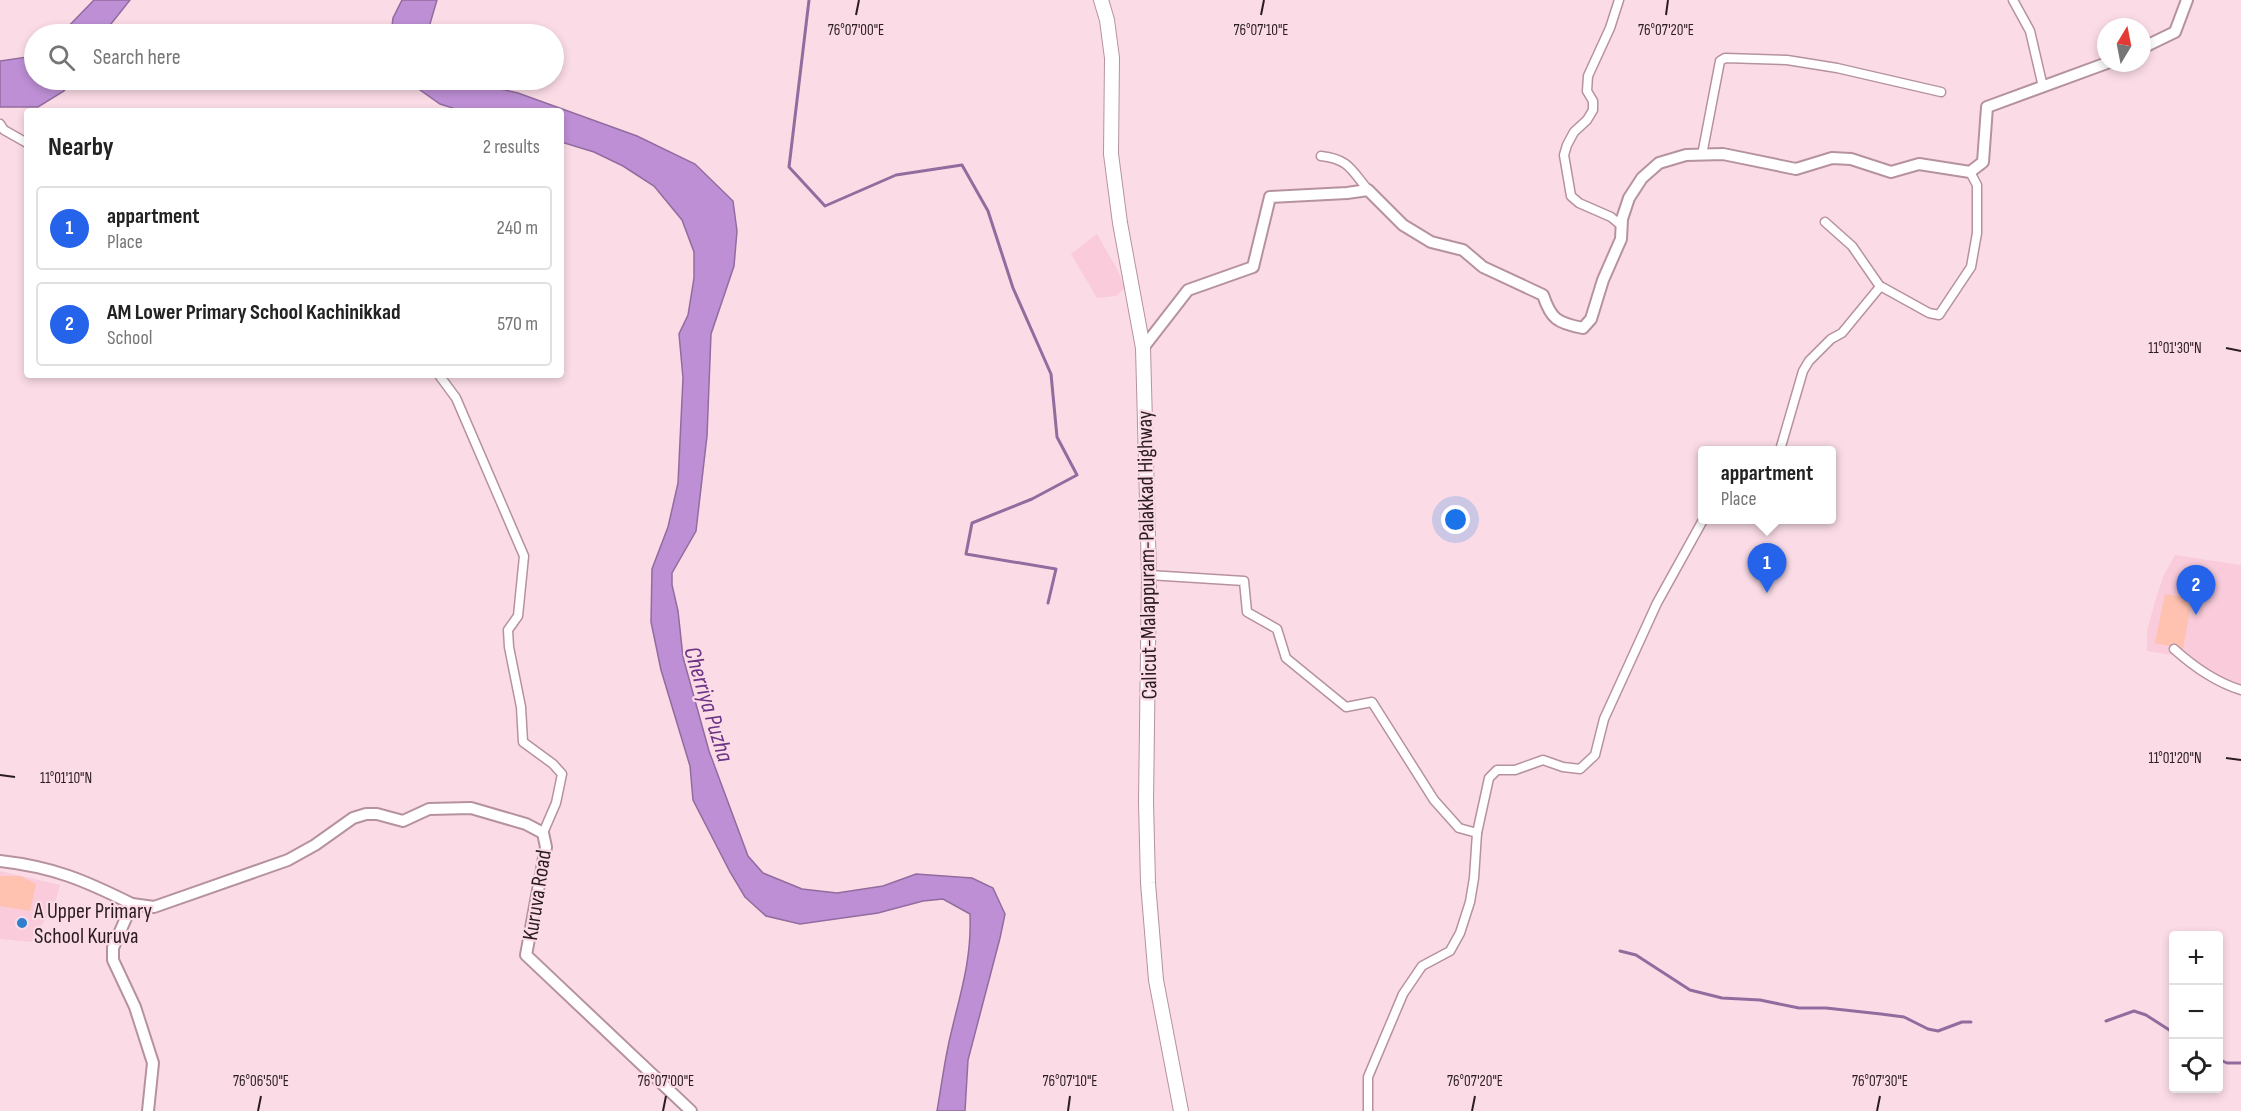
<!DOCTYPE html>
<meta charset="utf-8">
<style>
:root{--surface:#fff;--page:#f2f2f2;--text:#222;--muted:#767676;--line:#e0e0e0;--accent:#2563eb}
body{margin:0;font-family:"Sofia Sans Condensed",sans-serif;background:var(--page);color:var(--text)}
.controls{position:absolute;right:18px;bottom:18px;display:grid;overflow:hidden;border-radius:6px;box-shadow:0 3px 9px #0003}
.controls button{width:54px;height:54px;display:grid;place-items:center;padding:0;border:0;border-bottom:2px solid var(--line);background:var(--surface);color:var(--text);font:30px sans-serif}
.compass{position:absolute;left:2097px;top:18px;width:54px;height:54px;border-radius:50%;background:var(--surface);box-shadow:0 3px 9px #0003;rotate:10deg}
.you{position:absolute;left:1456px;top:520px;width:21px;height:21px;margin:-15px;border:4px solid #fff;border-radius:50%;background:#1a73e8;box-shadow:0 0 0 9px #1a73e833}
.badge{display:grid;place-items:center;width:39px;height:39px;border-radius:50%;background:var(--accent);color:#fff;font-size:20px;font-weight:700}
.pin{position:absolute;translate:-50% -50px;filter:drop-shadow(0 2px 3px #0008)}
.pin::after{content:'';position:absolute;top:32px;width:21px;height:18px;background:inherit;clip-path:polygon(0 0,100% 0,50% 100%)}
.popup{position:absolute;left:1698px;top:446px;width:138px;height:78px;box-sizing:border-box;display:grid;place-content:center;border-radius:6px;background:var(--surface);filter:drop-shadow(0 2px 4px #0005);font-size:20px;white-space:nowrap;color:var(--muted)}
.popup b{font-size:22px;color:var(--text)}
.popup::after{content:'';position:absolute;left:50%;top:100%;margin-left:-12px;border:12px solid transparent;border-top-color:var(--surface)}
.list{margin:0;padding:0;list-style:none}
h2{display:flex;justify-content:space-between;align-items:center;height:78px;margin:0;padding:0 24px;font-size:26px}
h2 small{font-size:20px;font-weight:400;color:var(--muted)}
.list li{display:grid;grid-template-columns:39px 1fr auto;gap:18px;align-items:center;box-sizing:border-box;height:84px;margin:0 12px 12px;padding:0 12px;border:2px solid var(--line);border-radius:6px}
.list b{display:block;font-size:22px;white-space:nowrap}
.list p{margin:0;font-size:20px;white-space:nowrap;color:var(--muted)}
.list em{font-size:20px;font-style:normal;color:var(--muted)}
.icon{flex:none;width:33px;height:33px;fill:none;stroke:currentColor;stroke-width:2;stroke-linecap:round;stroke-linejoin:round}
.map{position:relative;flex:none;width:2241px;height:1111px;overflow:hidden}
.search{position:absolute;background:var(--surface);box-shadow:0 3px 9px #0003;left:24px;top:24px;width:540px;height:66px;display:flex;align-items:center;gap:15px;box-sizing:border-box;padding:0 21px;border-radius:33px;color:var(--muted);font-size:22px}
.panel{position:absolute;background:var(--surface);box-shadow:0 3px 9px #0003;left:24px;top:108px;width:540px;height:270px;border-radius:6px}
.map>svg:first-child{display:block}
.built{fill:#f9cbdb}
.green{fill:#ffc1b0}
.water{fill:#be8fd5;stroke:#926c9f;stroke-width:1.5}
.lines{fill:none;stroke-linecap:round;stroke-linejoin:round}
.stream{stroke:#926c9f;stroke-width:3}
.minor-casing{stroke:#b6929f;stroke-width:11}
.tertiary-casing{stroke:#b6929f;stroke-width:14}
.secondary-casing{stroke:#b6929f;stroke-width:14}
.trunk-casing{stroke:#b6929f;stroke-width:16}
.minor{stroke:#fff;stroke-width:8}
.tertiary{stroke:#fff;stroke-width:10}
.secondary{stroke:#fff;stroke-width:10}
.trunk{stroke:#fff;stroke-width:14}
.ticks{fill:none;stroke:#2a1c21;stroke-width:2}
.poi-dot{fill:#307fcf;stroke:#fbdce6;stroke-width:2}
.labels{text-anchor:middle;stroke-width:4.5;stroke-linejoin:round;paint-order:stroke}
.street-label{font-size:22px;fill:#2a1c21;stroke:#fbdce6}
.poi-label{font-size:22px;fill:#2a1c21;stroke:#fbdce6;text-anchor:start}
.water-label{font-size:24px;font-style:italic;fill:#6d3386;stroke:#fbdce6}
.ticks-label{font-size:15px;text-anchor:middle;fill:#2a1c21;stroke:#fbdce6;stroke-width:4.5;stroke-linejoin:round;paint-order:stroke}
</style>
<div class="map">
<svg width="2241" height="1111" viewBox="0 0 2241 1111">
<rect width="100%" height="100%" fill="#fbdce6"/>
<g class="built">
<path d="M1097,234L1117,269L1125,288L1116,296L1097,298L1071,254Z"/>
<path d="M2175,555L2241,565V689L2230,686L2185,657L2147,651V631L2156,598L2164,575Z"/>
<path d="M0,871L60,885L54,906L31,942L0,939Z"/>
</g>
<g class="green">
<path d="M2165,594L2192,598L2183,649L2155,643Z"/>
<path d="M0,876H20L36,884L30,911L0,906Z"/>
</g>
<g class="water">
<path d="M94,0H130L103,34H61Z"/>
<path d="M402,0H437L427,34H391L393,18Z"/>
<path d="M34,56V80H72L64,91L38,107H0V61Z"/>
<path d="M406,80H471L484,85L518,93L637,136L695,164L733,201L737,231L734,266L711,334L707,436L696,531L672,573V585L678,611L683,657L709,751L748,856L763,873L802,889L837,893L883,886L916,874L972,878L993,888L1005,914L1000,938L968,1060L965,1111H937C941,1088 944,1065 949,1042C959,997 972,962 970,914L943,899L923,901L878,913L800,924L766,916L745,897L730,872L693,800L690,766L661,670L651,622L652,569L668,527L678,483L683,378L679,334L688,315L694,278V252L682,220L654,186L623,166L594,152L561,142V111H462L440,104Z"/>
</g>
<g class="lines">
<g class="stream">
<path d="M809,0L789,167L825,206L896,175L962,165L988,211L1013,288L1051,374L1057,437L1077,475L1032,499L972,523L966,554L1056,569L1048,603"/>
<path d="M1620,951L1636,955L1690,990L1722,998L1760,1000L1799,1008H1826L1881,1014L1904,1017L1928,1029L1938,1031L1962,1022H1971"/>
<path d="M2106,1021L2134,1011L2146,1015L2174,1033"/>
<path d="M2218,1059L2227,1063H2241"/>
</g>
<defs>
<g id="minor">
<path d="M1619,0L1610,28L1588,76L1587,91L1593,101V110L1587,120L1574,132L1567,145L1564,155L1571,196L1579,203L1611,217L1622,226"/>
<path d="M2013,0L2030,31L2043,87"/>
<path d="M0,124L4,130L27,143"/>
<path d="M1702,155L1720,61L1725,58L1787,60L1837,68L1941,92"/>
<path d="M1321,156C1348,159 1351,169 1368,190"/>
<path d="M1825,222L1852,246L1879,285V288"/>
<path d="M439,375L456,398L524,556L518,616L508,630L509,647L521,707L523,742L553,764L562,774L556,803L543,833"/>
<path d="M1780,450L1803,371L1809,361L1831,339L1842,333L1879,288L1882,287L1929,313L1939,315L1971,267L1977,233V185L1970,172"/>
<path d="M1149,575L1244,581L1247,612L1277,629L1286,658L1346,707L1372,702L1434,800L1459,828L1477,833L1474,878L1470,902L1460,933L1450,951L1422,966L1403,994L1368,1077V1111"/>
<path d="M2174,649C2194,667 2215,682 2241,690"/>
<path d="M1477,833L1489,778L1497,770H1515L1543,760L1563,767L1580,769L1595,755L1604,719L1657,603L1703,520"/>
</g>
<path id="tertiary" d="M132,904L154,907L288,860L315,845L353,818L366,814H377L403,821L429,809L471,808L526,824L543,833L546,847L526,955L691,1111"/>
<g id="secondary">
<path d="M2142,48L2175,32L2187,0"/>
<path d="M1143,348L1188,290L1253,267L1270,197L1347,193L1368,190L1403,225L1431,242L1463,250L1483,267L1543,295C1551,319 1557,323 1583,328L1591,319L1603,280L1621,239L1622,219L1629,198L1642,178L1659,163L1686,155L1723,154L1796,169L1832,158L1851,159L1891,172L1919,164L1970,172L1983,162L1987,107L2107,63"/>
<path d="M0,861C53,867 84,880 132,904L113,948V960L135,1007L153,1063L148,1111"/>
</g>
<path id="trunk" d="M1101,0L1107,20L1112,58L1111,154L1120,223L1143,348L1149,575L1146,802L1148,883L1156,980L1181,1111"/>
</defs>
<use href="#minor" class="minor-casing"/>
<use href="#tertiary" class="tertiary-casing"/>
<use href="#secondary" class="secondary-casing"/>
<use href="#trunk" class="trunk-casing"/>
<use href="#minor" class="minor"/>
<use href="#tertiary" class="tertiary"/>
<use href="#secondary" class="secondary"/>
<use href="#trunk" class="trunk"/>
</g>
<path class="ticks" d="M856,15L859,0M1261,15L1264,0M1666,15L1668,0M2226,348L2241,351M2226,758L2241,760M0,775L15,777M258,1111L261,1096M663,1111L666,1096M1068,1111L1070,1096M1472,1111L1475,1096M1877,1111L1880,1096"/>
<circle class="poi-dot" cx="22" cy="923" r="6"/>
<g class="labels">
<g class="street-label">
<text transform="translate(1146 555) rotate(-91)" y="8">Calicut-Malappuram-Palakkad Highway</text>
<text transform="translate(536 895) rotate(-81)" y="8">Kuruva Road</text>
</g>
<g class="poi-label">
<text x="34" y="918">A Upper Primary<tspan x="34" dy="25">School Kuruva</tspan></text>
</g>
<g class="water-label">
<text transform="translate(709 704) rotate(73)" y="8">Cherriya Puzha</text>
</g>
</g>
<g class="ticks-label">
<text x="856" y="35">76°07'00"E</text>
<text x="1261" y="35">76°07'10"E</text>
<text x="1666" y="35">76°07'20"E</text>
<text x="2175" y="353">11°01'30"N</text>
<text x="2175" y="763">11°01'20"N</text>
<text x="66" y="783">11°01'10"N</text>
<text x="261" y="1086">76°06'50"E</text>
<text x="666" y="1086">76°07'00"E</text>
<text x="1070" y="1086">76°07'10"E</text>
<text x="1475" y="1086">76°07'20"E</text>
<text x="1880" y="1086">76°07'30"E</text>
</g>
</svg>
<div class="controls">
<button>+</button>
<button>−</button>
<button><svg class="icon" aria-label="locate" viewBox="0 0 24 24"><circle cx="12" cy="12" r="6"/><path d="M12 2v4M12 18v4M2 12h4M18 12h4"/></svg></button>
</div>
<svg class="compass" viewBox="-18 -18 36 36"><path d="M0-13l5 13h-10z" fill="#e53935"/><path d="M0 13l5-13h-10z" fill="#767676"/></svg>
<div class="you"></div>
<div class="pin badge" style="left:1767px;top:593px">1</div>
<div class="popup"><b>appartment</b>Place</div>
<div class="pin badge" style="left:2196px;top:615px">2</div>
<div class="search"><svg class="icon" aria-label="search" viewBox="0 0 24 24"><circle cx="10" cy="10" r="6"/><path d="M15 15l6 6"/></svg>Search here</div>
<section class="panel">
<h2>Nearby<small>2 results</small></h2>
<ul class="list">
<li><span class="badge">1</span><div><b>appartment</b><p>Place</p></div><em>240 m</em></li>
<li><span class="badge">2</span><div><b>AM Lower Primary School Kachinikkad</b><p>School</p></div><em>570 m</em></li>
</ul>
</section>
</div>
